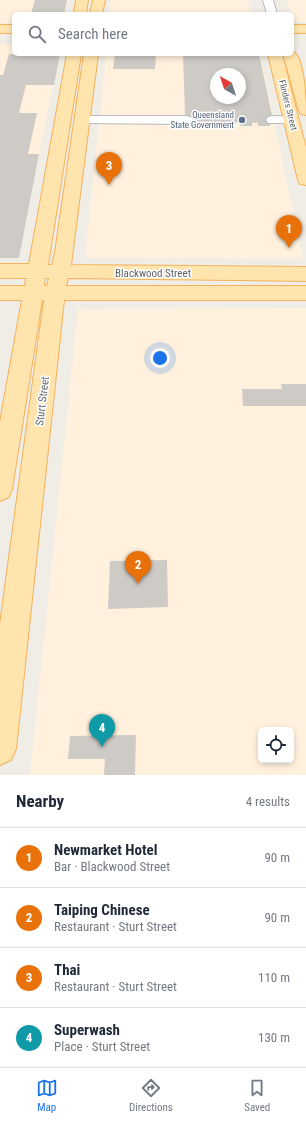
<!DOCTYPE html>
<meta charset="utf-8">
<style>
:root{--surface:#fff;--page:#f6f6f7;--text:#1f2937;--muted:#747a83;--line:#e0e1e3;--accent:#1a73e8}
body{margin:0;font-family:"Roboto Condensed",sans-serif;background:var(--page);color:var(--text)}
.controls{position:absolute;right:12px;bottom:12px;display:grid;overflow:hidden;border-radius:6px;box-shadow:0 2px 6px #0003}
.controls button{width:36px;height:36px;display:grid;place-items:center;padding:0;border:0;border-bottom:1px solid var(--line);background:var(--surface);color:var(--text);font:20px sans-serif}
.compass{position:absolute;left:210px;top:68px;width:36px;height:36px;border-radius:50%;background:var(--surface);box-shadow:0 2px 6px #0003;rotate:321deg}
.you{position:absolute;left:160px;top:358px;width:14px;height:14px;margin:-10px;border:3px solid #fff;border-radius:50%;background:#1a73e8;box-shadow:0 0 0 6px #1a73e833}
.badge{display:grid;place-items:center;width:26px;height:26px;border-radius:50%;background:var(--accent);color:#fff;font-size:13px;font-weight:700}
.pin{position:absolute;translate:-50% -33px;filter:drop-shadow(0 1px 2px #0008)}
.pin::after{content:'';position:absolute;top:21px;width:14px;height:12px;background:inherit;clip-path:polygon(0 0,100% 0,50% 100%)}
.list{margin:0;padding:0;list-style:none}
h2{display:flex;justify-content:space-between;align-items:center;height:52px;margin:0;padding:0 16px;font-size:17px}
h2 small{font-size:13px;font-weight:400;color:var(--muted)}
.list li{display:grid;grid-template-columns:26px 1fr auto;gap:12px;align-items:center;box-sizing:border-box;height:60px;padding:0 16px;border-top:1px solid var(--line)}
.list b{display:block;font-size:15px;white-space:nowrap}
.list p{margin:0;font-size:13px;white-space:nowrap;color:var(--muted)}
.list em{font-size:13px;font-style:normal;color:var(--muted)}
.icon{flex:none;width:22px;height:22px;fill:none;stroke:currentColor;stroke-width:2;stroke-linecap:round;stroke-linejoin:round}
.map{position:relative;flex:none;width:306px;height:775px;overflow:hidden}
.search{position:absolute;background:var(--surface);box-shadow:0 2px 6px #0003;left:12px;right:12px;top:12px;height:44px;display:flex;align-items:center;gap:10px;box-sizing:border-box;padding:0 14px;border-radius:6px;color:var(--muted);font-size:15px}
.sheet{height:292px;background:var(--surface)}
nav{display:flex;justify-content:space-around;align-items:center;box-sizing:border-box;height:56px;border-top:1px solid var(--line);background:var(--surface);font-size:11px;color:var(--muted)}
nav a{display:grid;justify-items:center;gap:2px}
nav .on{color:var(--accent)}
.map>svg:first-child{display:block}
.commercial{fill:#fff1dd;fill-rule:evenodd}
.building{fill:#cecac5;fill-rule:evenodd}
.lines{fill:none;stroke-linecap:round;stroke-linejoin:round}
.minor-tunnel{stroke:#cccac6;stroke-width:12;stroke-dasharray:12 6;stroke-linecap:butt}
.minor-casing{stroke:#b7babd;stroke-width:2}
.major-casing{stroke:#f5b15b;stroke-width:2}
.minor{fill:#fff;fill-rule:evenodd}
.major{fill:#ffe5ad;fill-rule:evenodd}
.service-dot{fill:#5c6f8a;stroke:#fff;stroke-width:1.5}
.labels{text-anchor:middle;stroke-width:3;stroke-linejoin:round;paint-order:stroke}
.far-street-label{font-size:9px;fill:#5e6367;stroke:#fff}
.far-service-label{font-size:9px;fill:#4e5e75;stroke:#fff;text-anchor:end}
.street-label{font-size:11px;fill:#5e6367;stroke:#fff}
</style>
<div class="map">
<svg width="306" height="775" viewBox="0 0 306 775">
<rect width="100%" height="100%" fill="#f0ede6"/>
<g class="commercial">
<path d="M0,0H68L65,14H14V23H0Z"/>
<path d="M111,0H248L251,14H109Z"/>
<path d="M286,0H306V22H295Z"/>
<path d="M0,44H14V54H59L19,258H0Z"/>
<path d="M106,54H260L303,259L85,258ZM216,74H240V98H216Z"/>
<path d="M306,308V775H30L78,309ZM261,730H291V760H261Z"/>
</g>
<g class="building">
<path d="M35,0H67L64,14H31Z"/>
<path d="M9,54H60L54,85H26L19,113H37L28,154H39L19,258H0V75H3Z"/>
<path d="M115,54H156L155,69H113Z"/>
<path d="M183,54H259L272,115L267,116L265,119L266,123L193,122L194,119L192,116L185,114ZM216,74H240V98H216Z"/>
<path d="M281,384H306V406H243L242,389H282Z"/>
<path d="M167,560L168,607L108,609L110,561Z"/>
<path d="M136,735L135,775H104L105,759H68L70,736Z"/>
</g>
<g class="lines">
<path class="minor-tunnel" d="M186,120H273"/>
<defs>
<g id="minor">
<path d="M263,0H273L277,14H267Z"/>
<path d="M82,116H186L191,117L193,120L191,123L186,124L77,123L75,120L77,117Z"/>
<path d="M273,116L296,117L298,120L296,123H268L266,120L268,117Z"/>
</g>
<g id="major">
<path d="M76,0H88L86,14H74Z"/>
<path d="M93,0H105L102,14H90Z"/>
<rect x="0" y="25" width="14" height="8"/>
<rect x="292" y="25" width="14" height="8"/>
<path d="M292,51C305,55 306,103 306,115L301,114L299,111L283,54H292Z"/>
<path d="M67,54H81L48,265H52L55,252L84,54H98L71,265L306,267V281L68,278L66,286H306V300H64L16,749L11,760L0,765V624L44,300H42L12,489L9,497L0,501V422L22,300H0V286H25L26,278H0V264H29ZM45,278H49L47,286H44Z"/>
<path d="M268,54H282L306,148V185L300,184L298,180Z"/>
</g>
</defs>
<use href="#minor" class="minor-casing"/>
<use href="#major" class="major-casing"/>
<use href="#minor" class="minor"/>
<use href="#major" class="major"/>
</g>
<circle class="service-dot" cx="242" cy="120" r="4"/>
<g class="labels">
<g class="far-street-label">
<text transform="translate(288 105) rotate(76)" y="3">Flinders Street</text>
</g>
<g class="far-service-label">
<text x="234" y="118">Queensland<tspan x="234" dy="10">State Government</tspan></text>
</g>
<g class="street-label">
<text x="153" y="277">Blackwood Street</text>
<text transform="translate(42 401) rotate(-83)" y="4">Sturt Street</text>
</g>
</g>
</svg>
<div class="controls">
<button><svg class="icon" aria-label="locate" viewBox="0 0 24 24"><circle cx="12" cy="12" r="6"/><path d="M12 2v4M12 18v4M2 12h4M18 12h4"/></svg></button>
</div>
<svg class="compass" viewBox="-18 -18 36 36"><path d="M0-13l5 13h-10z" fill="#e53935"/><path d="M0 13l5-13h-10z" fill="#747a83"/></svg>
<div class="you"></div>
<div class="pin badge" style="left:289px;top:248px;background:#e8710a">1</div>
<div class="pin badge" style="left:138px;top:584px;background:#e8710a">2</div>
<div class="pin badge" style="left:109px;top:185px;background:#e8710a">3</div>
<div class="pin badge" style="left:102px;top:747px;background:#0f9aa8">4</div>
<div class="search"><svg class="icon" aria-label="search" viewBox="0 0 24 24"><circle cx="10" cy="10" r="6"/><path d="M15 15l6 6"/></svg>Search here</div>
</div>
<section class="sheet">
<h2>Nearby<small>4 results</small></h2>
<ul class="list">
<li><span class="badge" style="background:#e8710a">1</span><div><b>Newmarket Hotel</b><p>Bar · Blackwood Street</p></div><em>90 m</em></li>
<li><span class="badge" style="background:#e8710a">2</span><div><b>Taiping Chinese</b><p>Restaurant · Sturt Street</p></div><em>90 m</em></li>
<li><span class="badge" style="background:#e8710a">3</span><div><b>Thai</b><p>Restaurant · Sturt Street</p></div><em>110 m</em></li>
<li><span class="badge" style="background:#0f9aa8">4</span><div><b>Superwash</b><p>Place · Sturt Street</p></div><em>130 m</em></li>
</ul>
</section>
<nav>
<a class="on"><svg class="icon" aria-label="map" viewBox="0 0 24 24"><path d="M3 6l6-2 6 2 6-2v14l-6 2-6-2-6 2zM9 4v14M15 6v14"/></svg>Map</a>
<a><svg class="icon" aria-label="directions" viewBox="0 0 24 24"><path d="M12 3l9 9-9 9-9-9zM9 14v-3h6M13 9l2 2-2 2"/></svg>Directions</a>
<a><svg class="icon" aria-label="saved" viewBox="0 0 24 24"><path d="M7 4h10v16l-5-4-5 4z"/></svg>Saved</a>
</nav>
